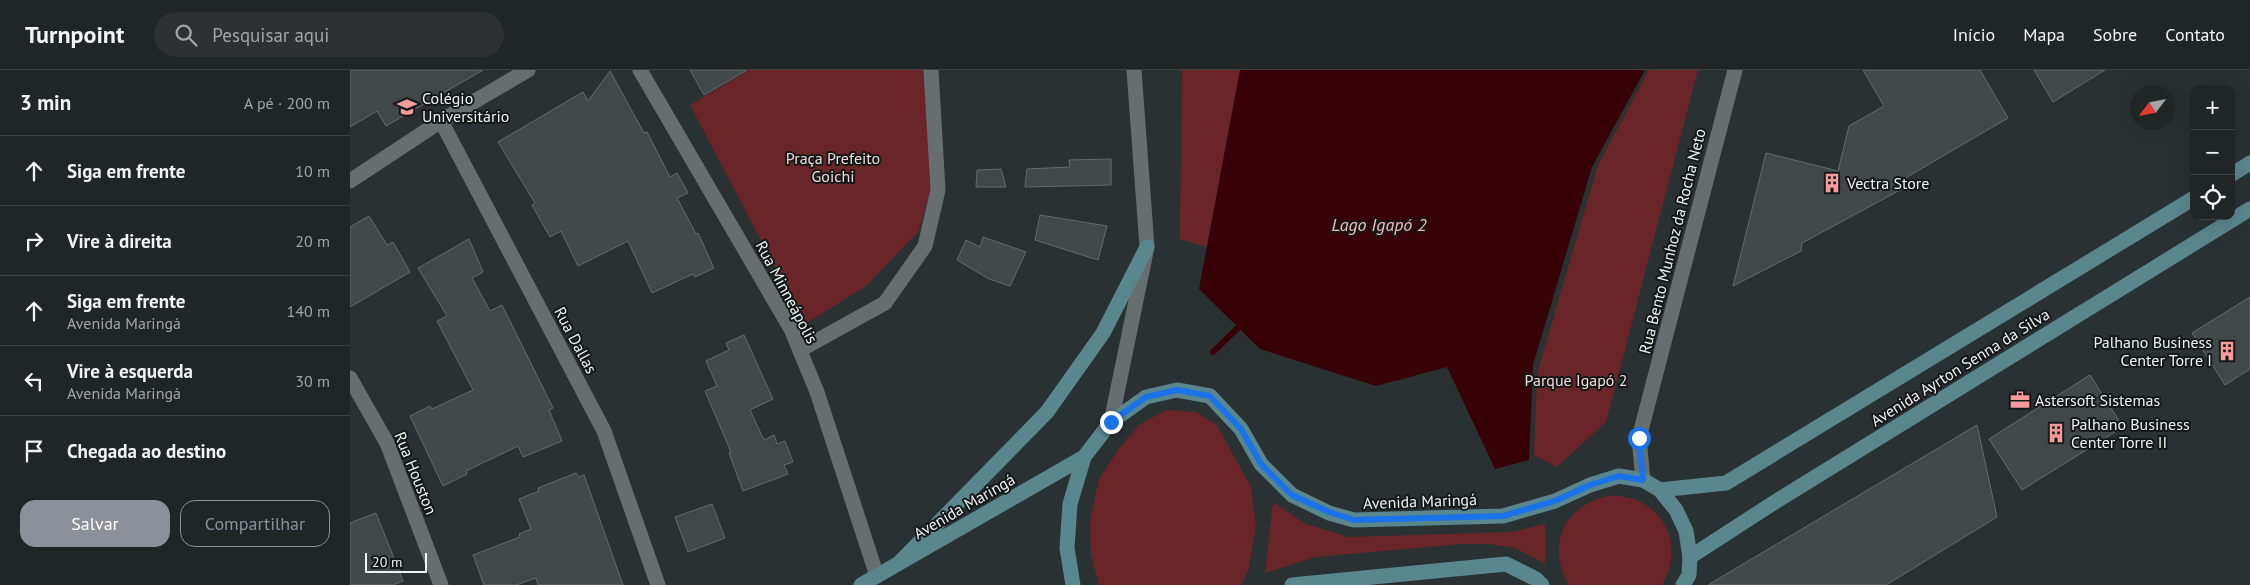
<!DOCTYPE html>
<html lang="pt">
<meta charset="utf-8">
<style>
:root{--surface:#202526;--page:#2d3132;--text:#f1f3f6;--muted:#a2a5a7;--line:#3d4243;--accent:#8c9099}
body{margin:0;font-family:"PT Sans",sans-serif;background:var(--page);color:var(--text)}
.controls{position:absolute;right:15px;top:15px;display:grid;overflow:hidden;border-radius:10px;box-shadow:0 5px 20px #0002}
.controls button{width:45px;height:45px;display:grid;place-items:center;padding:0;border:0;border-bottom:1px solid var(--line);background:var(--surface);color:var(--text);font:25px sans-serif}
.compass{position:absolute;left:1780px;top:15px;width:45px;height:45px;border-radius:50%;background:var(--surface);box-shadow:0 5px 20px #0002;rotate:238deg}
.scale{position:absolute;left:15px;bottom:12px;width:62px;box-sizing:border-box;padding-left:5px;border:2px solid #edf2f2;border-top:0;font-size:14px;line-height:18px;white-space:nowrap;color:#edf2f2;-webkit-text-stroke:4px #151819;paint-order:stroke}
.stop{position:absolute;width:15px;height:15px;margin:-11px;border:4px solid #1a73e8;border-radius:50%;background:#fff}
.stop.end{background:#1a73e8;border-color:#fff;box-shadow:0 1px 5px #0008}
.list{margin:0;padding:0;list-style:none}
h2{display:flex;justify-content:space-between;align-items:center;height:65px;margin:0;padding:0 20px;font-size:21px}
h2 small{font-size:16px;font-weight:400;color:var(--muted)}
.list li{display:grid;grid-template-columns:32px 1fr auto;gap:15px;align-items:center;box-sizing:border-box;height:70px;padding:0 20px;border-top:1px solid var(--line)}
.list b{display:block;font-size:19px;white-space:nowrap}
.list p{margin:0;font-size:16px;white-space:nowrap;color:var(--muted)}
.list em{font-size:16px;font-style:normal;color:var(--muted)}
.actions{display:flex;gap:10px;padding:15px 20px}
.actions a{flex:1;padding:11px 0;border:1px solid var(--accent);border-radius:15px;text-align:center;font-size:18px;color:var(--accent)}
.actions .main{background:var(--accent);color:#fff}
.icon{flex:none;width:28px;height:28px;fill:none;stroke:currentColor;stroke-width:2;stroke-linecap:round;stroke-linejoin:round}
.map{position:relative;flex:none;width:1900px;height:515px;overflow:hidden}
header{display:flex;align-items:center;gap:30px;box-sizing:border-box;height:70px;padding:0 25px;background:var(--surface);border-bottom:1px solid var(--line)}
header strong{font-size:24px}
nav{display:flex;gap:28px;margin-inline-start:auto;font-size:18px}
.search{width:350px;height:45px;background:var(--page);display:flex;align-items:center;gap:12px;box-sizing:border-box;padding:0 18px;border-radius:28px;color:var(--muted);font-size:19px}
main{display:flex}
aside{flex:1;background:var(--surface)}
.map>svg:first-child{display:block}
.green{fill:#692528}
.water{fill:#360208}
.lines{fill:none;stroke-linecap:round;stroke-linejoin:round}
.stream{stroke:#360208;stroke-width:6}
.building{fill:#41484a;stroke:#646c6d}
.street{stroke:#666e6f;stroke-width:15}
.secondary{stroke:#5a868d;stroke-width:15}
.route{stroke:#1a73e8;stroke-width:6}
.labels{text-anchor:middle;stroke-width:4;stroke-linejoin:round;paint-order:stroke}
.poi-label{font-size:16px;fill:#edf2f2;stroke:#151819;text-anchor:start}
.park-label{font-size:16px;fill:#f2dad9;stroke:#151819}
.street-label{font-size:16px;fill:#edf2f2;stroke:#151819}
.water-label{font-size:18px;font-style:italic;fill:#fcb8b7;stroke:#151819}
</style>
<header>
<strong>Turnpoint</strong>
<div class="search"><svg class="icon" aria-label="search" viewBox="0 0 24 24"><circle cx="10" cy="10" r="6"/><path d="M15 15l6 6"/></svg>Pesquisar aqui</div>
<nav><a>Início</a><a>Mapa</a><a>Sobre</a><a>Contato</a></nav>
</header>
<main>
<aside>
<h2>3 min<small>A pé · 200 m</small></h2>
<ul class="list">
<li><svg class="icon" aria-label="ahead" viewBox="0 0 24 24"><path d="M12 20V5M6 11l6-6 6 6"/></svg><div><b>Siga em frente</b></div><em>10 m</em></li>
<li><svg class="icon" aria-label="right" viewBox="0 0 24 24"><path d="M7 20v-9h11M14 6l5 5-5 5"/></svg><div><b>Vire à direita</b></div><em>20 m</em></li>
<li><svg class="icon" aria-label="ahead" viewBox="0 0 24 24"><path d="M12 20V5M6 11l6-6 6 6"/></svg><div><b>Siga em frente</b><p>Avenida Maringá</p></div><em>140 m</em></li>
<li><svg class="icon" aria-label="left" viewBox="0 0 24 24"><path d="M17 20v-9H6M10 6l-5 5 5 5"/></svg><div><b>Vire à esquerda</b><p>Avenida Maringá</p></div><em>30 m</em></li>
<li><svg class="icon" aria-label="arrive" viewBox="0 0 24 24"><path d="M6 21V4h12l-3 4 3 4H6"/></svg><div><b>Chegada ao destino</b></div></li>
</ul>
<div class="actions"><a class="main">Salvar</a><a>Compartilhar</a></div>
</aside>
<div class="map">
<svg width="1900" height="515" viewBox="0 0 1900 515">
<rect width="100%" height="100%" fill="#2a3132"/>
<g class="green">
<path d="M399,0H575L582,114L569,161L516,216L455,254L340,35Z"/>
<path d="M832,0H890L857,177L830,169Z"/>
<path d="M1299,0H1348L1256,352L1207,397L1184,385L1187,304L1248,95Z"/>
<path d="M817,340L846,342L867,355L901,417L906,457L898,501L891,515H749L741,486L740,451L749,409L771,376L790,354Z"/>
<path d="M1257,426C1308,423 1338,470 1312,515H1219C1196,476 1213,437 1257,426Z"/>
<path d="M923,432L956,454L999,467L1162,462L1195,454V494L1165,478L1138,474H1111L966,487L915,503Z"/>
</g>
<path class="water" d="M890,0H1295L1242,97L1183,295L1179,390L1145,399L1097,297L1026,316L910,279L849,219Z"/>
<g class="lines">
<path class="stream" d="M863,282L894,252"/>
</g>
<g class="building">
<path d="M0,0H133L36,56L27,41L0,57Z"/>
<path d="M340,0H397L354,25Z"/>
<path d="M1513,0H1630L1658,48L1557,107L1552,119L1452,173L1451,181L1383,216L1416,83L1488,101L1499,56L1534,36Z"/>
<path d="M1684,0H1755L1703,32Z"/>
<path d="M260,1L294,63L297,62L320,107L327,103L338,123L327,128L346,164L348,163L364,198L345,207L343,204L302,223L278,171L228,196L211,161L200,167L182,135L185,133L148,72L233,22L238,31Z"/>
<path d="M761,89V115L675,117L677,99L720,97L719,90Z"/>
<path d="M651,99L656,117H626L627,100Z"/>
<path d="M690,145L757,156L748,190L685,170Z"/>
<path d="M19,146L37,175L43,172L60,202L0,237V157Z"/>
<path d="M633,167L676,182L660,216L639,209L607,190L616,170L630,177Z"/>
<path d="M119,169L133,202L122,208L140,241L152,235L203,338L199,340L212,371L173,387L168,376L116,401L117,404L93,416L60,346L80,336L82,339L123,320L87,251L97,246L68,198Z"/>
<path d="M1900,227V299L1875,315L1842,263Z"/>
<path d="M394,265L423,329L400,340L414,370L424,365L427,374L435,371L443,392L434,395L438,404L393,421L379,383L381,382L355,321L367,316L356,291L379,280L376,273Z"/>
<path d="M1740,305L1773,357L1672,420L1639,369Z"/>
<path d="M1627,355L1647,447L1536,515H1358Z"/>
<path d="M226,403L229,407L234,405L273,515H188L186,508L166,515H134L123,485L170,467L169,464L181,459L169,429L189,421L188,418Z"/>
<path d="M362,434L375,468L338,482L325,447Z"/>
<path d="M26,443L53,511L43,515H0V453Z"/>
</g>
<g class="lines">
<g class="street">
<path d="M290,0L441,259L467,322L527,506"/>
<path d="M91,51L254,361L308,515"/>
<path d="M0,111L91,51L178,0"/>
<path d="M450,280L535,233L575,176L588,120L581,0"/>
<path d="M0,308L37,373L91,515"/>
<path d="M761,352L797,177L784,0"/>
<path d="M1293,410L1289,368L1385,0"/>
</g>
<g class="secondary">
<path d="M1881,105L1900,93"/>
<path d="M1310,420L1376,413L1844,128"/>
<path d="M1340,487L1428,430L1900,139"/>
<path d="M550,492L697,342L753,263L797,177"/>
<path d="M511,515L734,387"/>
<path d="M723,515L717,478L720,434L734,387L761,352L796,327L827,320L860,326L891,359L911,394L942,425L979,443L1004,450L1153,446L1205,431L1240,415L1269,406L1293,410L1310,420L1326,440L1336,461L1340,487L1339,505L1333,515"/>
<path d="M942,515L1156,494L1186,509L1192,515"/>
</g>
</g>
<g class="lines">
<path class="route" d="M761,352L796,327L827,320L860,326L891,359L911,394L942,425L979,442L1004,450L1153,446L1205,431L1240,415L1269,406L1293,410L1289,368"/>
</g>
<defs>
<symbol id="school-bare" viewBox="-9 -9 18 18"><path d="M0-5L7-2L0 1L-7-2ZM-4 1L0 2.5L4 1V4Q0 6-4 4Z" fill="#f59b9a" stroke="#151819" stroke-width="2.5" paint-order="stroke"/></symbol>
<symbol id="building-bare" viewBox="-9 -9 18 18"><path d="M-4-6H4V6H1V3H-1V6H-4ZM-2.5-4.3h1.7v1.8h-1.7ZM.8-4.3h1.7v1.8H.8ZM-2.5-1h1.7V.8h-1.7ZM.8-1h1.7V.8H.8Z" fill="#f59b9a" stroke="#151819" stroke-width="2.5" paint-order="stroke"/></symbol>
<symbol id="office-bare" viewBox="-9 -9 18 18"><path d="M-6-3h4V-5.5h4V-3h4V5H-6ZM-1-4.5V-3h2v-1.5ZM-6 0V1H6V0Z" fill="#f59b9a" stroke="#151819" stroke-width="2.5" paint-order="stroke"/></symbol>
</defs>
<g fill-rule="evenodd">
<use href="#school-bare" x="43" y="23" width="28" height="28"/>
<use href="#building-bare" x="1468" y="99" width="28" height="28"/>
<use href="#building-bare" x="1863" y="267" width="28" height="28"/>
<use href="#office-bare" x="1656" y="316" width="28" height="28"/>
<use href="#building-bare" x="1692" y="349" width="28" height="28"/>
</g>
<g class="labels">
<g class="poi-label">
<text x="72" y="34">Colégio<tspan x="72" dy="18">Universitário</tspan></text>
<text x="1497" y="119">Vectra Store</text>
<text x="1862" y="278" text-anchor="end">Palhano Business<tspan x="1862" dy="18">Center Torre I</tspan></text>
<text x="1685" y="336">Astersoft Sistemas</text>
<text x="1721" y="360">Palhano Business<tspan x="1721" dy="18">Center Torre II</tspan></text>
</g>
<g class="park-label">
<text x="483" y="94">Praça Prefeito<tspan x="483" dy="18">Goichi</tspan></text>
<text x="1226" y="316">Parque Igapó 2</text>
</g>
<g class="street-label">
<text transform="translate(1322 171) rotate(-76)" y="6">Rua Bento Munhoz da Rocha Neto</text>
<text transform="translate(437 222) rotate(62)" y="6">Rua Minneápolis</text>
<text transform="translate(226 270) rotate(62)" y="6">Rua Dallas</text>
<text transform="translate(1610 297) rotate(-32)" y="6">Avenida Ayrton Senna da Silva</text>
<text transform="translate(66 403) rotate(68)" y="6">Rua Houston</text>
<text transform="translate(1070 431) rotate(-2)" y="6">Avenida Maringá</text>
<text transform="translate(614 436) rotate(-30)" y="6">Avenida Maringá</text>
</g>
<g class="water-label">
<text x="1029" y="161">Lago Igapó 2</text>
</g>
</g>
</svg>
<div class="controls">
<button>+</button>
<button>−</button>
<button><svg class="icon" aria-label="locate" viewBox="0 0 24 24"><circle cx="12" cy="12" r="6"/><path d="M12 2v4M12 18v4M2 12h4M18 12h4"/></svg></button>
</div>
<svg class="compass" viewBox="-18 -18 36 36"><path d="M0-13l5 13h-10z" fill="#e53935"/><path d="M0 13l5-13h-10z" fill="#a2a5a7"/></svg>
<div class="scale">20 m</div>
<div class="stop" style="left:1289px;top:368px"></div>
<div class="stop end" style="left:761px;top:352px"></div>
</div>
</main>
